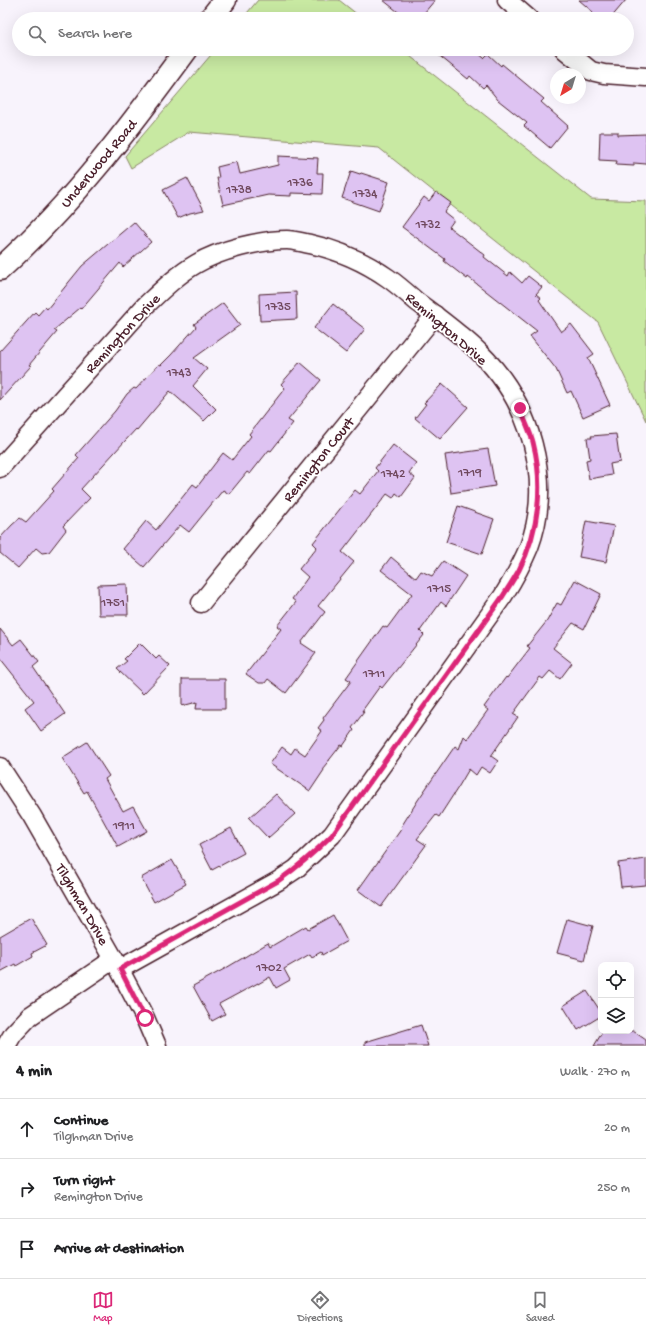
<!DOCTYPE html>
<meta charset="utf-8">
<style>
:root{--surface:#fff;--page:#f2f2f2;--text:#202124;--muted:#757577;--line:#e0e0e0;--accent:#db2777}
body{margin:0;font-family:"Gochi Hand",sans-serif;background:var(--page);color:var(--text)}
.controls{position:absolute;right:12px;bottom:12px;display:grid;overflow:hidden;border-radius:8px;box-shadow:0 4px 16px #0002}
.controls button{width:36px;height:36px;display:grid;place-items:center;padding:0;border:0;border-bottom:1px solid var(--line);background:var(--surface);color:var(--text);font:20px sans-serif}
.compass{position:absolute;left:550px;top:68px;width:36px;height:36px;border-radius:50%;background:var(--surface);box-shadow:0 4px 16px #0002;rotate:218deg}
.stop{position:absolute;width:12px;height:12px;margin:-9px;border:3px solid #db2777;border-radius:50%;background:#fff}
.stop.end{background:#db2777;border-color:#fff;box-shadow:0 1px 4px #0008}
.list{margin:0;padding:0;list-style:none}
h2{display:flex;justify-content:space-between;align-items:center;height:52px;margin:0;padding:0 16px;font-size:17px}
h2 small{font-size:13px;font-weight:400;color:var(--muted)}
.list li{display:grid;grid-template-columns:26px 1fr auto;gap:12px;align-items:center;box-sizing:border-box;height:60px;padding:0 16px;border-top:1px solid var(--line)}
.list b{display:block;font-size:15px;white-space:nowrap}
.list p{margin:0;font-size:13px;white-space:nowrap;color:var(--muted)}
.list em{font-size:13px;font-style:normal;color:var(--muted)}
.icon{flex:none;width:22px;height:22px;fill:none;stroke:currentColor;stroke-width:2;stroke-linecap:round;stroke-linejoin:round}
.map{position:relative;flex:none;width:646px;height:1046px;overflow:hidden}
.search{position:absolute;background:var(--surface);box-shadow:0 4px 16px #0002;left:12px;right:12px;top:12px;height:44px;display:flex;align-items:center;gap:10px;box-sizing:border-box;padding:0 14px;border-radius:22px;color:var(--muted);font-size:15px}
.sheet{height:232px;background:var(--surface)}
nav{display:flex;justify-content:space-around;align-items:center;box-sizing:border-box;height:56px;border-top:1px solid var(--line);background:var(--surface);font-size:11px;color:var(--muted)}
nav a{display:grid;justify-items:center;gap:2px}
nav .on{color:var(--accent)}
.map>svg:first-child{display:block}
.green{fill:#c8e9a2;stroke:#898466}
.building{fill:#dec3f2;stroke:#4a1f2b}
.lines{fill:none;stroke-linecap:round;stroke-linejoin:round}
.street-casing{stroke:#4a1f2b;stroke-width:21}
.secondary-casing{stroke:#4a1f2b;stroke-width:25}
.street{stroke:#fff;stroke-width:18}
.secondary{stroke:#fff;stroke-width:22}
.route{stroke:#db2777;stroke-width:5}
.labels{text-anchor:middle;stroke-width:3.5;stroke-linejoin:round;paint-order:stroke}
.number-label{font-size:13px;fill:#6f485d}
.street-label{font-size:15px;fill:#4a1f2b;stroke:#fff}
</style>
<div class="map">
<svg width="646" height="1046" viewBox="0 0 646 1046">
<rect width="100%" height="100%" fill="#f8f3fc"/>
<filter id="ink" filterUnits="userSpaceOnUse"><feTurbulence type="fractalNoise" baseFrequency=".025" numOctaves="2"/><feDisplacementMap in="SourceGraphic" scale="8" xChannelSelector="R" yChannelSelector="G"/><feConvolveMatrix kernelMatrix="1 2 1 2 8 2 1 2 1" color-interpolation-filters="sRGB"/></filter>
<g filter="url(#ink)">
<g class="green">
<path d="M258,0H339L363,19H242Z"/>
<path d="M216,49H401L591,199L646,201V421L598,322L379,148L189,132L131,168L125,156Z"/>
</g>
<g class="building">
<path d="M383,0H435L419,19H407Z"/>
<path d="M579,0H626L610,19H587L593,12Z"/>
<path d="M431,49H473L484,58L488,54L501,66L502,64L544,99L541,102L568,126L550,148L524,126L527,123L498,100L486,85L483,88L470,76L468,79Z"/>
<path d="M600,132H618V135L646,134V164L634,163V166L616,165L617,161L599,160Z"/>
<path d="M278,156L318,158L317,173H323L322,194L291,193V196L268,195L223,205L217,178H219L217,167L237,162L240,174L278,165Z"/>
<path d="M351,171L360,174L361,173L389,182L379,211L342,198Z"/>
<path d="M187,178L204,210L190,213L178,218L163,190Z"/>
<path d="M436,192L451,203L444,212L454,220L449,227L485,255L484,257L508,276L510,272L522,283L528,276L542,287L536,294L541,298L539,300L561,332L571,324L594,354L588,358L610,405L583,417L571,391L567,393L556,369L530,336L537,331L477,284L468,277L467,279L444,261L445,259L402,227L424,197L429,201Z"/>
<path d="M134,222L151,242L123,267L120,263L81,309L80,308L54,330L57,332L29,365L31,366L0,400V351L35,312L38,315L45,307L47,309L82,266Z"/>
<path d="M296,292L297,319L260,321L259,294Z"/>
<path d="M223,303L240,325L194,358L207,369L193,386L216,409L204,421L170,391L137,430L136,429L81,489L90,498L63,526L66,530L49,552L42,553L36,548L18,568L0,553V538L12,525L20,518L26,522L54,491L52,489L79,458L76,455L115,411L127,394L134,388L136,389L159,364L161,365L171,355L196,327L194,324Z"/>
<path d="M333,304L365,329L346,353L314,328Z"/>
<path d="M300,362L321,380L288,420L293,423L271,451L269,450L250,474L247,472L229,494L223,490L189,532L180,525L144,567L123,549L146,521L156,530L193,484L197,487L223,453L232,460L251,436L249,434L285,388L281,384Z"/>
<path d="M442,384L468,407L440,439L415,418L426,404L424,403Z"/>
<path d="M616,434L620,462L610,464L612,475L589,479L586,460L590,459L587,438H592L591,436Z"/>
<path d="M393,445L416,463L409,473L415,478L401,497L396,493L393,498L387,494L342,552L354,562L318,606L325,612L301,643L316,653L286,693L268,679L265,683H259L246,674L281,629L277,626L296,602L292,599L308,577L299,569L317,547L313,543L355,490L360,494L378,471L375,468Z"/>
<path d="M488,449L495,486L451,493L445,455Z"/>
<path d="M458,506L494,519L482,554L446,542Z"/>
<path d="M586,521L614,526L606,562L579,557Z"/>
<path d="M391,557L416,578L421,571L432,576L443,561L466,576L446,606L441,602L420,631L424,635L382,688L380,686L362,711L364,712L352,728L354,730L343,746L341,745L323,768L324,770L310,791L270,764L282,747L291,754L295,748L305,755L322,731L318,728L324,720L323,718L351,681L346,678L383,626L387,628L412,594L381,570Z"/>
<path d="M575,580L601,594L584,629L573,623L553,648L572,663L560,679L550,671L543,679L540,677L513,714L518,717L491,756L498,761L490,773L481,767L476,775L469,769L459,786L439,817L436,815L417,839L426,845L381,907L358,890L402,828L401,827L418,800L455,746L459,749L464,736L467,739L488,710L484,707L506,677L507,678L530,648L527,646L547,621L557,603L561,605Z"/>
<path d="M127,584L128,615H99L98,585Z"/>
<path d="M0,629L13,645L21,639L39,662L33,667L65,714L41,731L25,708L34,701L0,658Z"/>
<path d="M140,643L156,659L159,656L170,666L143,694L117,669L127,661L124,659Z"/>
<path d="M182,679H225V709H196L197,702L182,706Z"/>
<path d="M87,742L109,776L105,779L123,811L133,806L147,831L118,847L87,791L84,793L62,758Z"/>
<path d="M276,794L295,814L268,838L249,818Z"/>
<path d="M231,828L244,853L212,870L199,845Z"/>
<path d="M646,859V885L621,887L618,863Z"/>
<path d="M172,860L186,884L154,902L141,878Z"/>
<path d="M333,915L347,941L322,955L321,952L312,957L310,954L284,969L290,980L276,988L270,977L258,984V983L219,1004L225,1014L212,1021L193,986L226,968L268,943L270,947L306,926L308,929Z"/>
<path d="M31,918L47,945L32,953L33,956L16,966L15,964L0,972V936Z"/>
<path d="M567,919L593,926L584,960L557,953Z"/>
<path d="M587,991L601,1012V1016L578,1030L563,1006Z"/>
<path d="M421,1025L428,1046H365V1042Z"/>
<path d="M603,1031H633L646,1040V1046H594Z"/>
</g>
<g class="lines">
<defs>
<g id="street">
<path d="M507,0L529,19"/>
<path d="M564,49L591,71L604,74L646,77"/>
<path d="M0,468L145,306C161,291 177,275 196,264C219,250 261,240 287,240C295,240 303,243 310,244C338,250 365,262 388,278C398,285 407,293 416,301C437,317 462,335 480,353C530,402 554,480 529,547C522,564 513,580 503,596L332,835L296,869L278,881L120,969"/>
<path d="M201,603L435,315"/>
<path d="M0,767L32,816L114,959L145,1018L157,1046"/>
<path d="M6,1046L13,1034L30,1016L114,959"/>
</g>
<g id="secondary">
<path d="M210,19L225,0"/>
<path d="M0,269C72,204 130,127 187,49"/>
</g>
</defs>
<use href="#street" class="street-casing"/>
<use href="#secondary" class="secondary-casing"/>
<use href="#street" class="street"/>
<use href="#secondary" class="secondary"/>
</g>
</g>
<g class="lines" filter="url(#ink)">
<path class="route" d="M145,1018L120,969L278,881C298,867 315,852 332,835L503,596C508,588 514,579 519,570C539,531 544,485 533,442C530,431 524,419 520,408"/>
</g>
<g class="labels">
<g class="number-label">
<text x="300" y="186">1736</text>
<text x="239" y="193">1738</text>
<text x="365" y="197">1734</text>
<text x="428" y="228">1732</text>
<text x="278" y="310">1735</text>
<text x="179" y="376">1743</text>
<text x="470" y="476">1719</text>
<text x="393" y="477">1742</text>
<text x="439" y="592">1715</text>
<text x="113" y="606">1751</text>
<text x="374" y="677">1711</text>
<text x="124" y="829">1911</text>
<text x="269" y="971">1702</text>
</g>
<g class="street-label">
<text transform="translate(98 163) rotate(-50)" y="5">Underwood Road</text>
<text transform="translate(447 328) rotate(41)" y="5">Remington Drive</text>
<text transform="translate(122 333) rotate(-47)" y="5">Remington Drive</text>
<text transform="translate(318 459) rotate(-51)" y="5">Remington Court</text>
<text transform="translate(83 904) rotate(60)" y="5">Tilghman Drive</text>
</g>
</g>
</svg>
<div class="controls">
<button><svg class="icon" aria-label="locate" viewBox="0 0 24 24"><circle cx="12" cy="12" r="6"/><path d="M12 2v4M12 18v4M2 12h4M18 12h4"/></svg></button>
<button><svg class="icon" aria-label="layers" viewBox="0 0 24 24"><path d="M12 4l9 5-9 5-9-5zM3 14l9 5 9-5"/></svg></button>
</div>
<svg class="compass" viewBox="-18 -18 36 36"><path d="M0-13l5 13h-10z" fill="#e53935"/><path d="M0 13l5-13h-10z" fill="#757577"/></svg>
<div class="stop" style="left:145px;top:1018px"></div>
<div class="stop end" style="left:520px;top:408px"></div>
<div class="search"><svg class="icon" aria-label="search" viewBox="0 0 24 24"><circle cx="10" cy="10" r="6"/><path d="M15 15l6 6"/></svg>Search here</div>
</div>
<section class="sheet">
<h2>4 min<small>Walk · 270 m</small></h2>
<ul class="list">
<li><svg class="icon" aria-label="ahead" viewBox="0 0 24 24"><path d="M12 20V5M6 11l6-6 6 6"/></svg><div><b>Continue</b><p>Tilghman Drive</p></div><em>20 m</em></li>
<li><svg class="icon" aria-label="right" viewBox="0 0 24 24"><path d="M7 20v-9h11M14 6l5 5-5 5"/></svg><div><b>Turn right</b><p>Remington Drive</p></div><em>250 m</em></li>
<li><svg class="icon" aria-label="arrive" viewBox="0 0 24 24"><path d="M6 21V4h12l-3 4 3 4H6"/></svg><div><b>Arrive at destination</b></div></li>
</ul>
</section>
<nav>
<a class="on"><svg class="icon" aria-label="map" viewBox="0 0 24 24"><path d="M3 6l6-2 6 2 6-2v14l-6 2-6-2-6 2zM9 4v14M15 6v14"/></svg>Map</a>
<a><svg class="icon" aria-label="directions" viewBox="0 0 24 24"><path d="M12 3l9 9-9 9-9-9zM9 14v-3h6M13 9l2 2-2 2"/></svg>Directions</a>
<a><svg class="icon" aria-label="saved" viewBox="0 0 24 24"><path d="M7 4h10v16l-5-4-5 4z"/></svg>Saved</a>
</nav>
